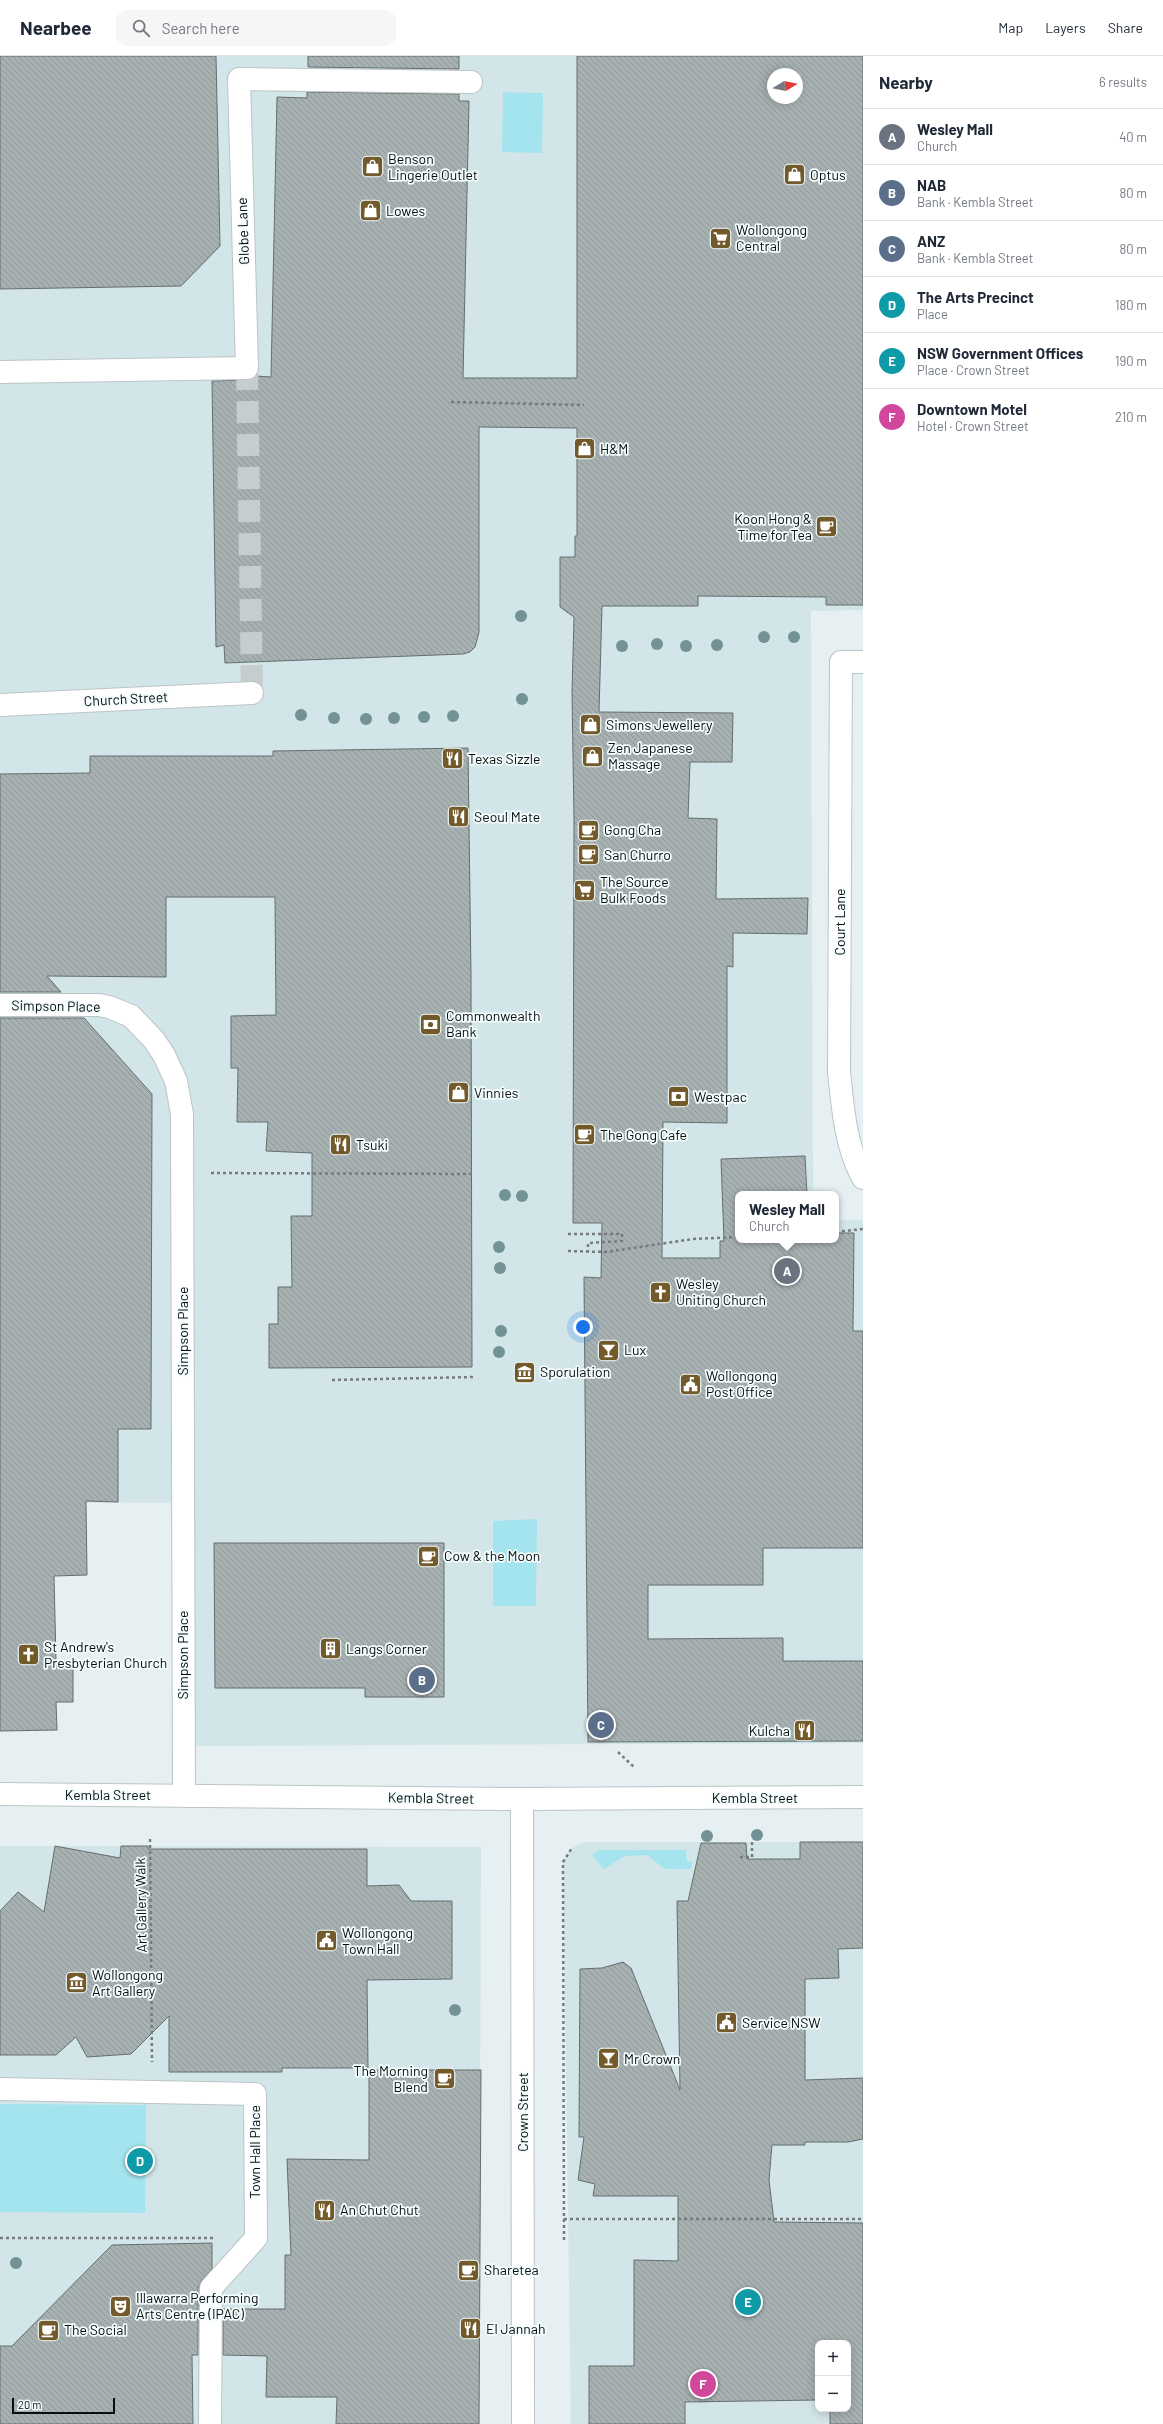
<!DOCTYPE html>
<meta charset="utf-8">
<style>
:root{--surface:#fff;--page:#f6f6f7;--text:#1f2937;--muted:#747a83;--line:#e0e1e3;--accent:#0f766e}
body{margin:0;font-family:Barlow,sans-serif;background:var(--page);color:var(--text)}
.controls{position:absolute;right:12px;bottom:12px;display:grid;overflow:hidden;border-radius:8px;box-shadow:0 2px 10px #0003}
.controls button{width:36px;height:36px;display:grid;place-items:center;padding:0;border:0;border-bottom:1px solid var(--line);background:var(--surface);color:var(--text);font:20px sans-serif}
.compass{position:absolute;left:767px;top:12px;width:36px;height:36px;border-radius:50%;background:var(--surface);box-shadow:0 2px 10px #0003;rotate:80deg}
.scale{position:absolute;left:12px;bottom:10px;width:103px;box-sizing:border-box;padding-left:4px;border:2px solid #0a0d0e;border-top:0;font-size:11px;line-height:14px;white-space:nowrap;color:#0a0d0e;-webkit-text-stroke:3px #f3fdfe;paint-order:stroke}
.you{position:absolute;left:583px;top:1271px;width:14px;height:14px;margin:-10px;border:3px solid #fff;border-radius:50%;background:#1a73e8;box-shadow:0 0 0 6px #1a73e833}
.badge{display:grid;place-items:center;width:26px;height:26px;border-radius:50%;background:var(--accent);color:#fff;font-size:13px;font-weight:700}
.pin{position:absolute;translate:-50% -50%;border:2px solid #fff;box-shadow:0 1px 4px #0006}
.popup{position:absolute;left:735px;top:1135px;width:104px;height:52px;box-sizing:border-box;display:grid;place-content:center;border-radius:8px;background:var(--surface);filter:drop-shadow(0 1px 3px #0005);font-size:13px;white-space:nowrap;color:var(--muted)}
.popup b{font-size:15px;color:var(--text)}
.popup::after{content:'';position:absolute;left:50%;top:100%;margin-left:-8px;border:8px solid transparent;border-top-color:var(--surface)}
.list{margin:0;padding:0;list-style:none}
h2{display:flex;justify-content:space-between;align-items:center;height:52px;margin:0;padding:0 16px;font-size:17px}
h2 small{font-size:13px;font-weight:400;color:var(--muted)}
.list li{display:grid;grid-template-columns:26px 1fr auto;gap:12px;align-items:center;box-sizing:border-box;height:56px;padding:0 16px;border-top:1px solid var(--line)}
.list b{display:block;font-size:15px;white-space:nowrap}
.list p{margin:0;font-size:13px;white-space:nowrap;color:var(--muted)}
.list em{font-size:13px;font-style:normal;color:var(--muted)}
.icon{flex:none;width:22px;height:22px;fill:none;stroke:currentColor;stroke-width:2;stroke-linecap:round;stroke-linejoin:round}
.map{position:relative;flex:none;width:863px;height:2368px;overflow:hidden}
header{display:flex;align-items:center;gap:24px;box-sizing:border-box;height:56px;padding:0 20px;background:var(--surface);border-bottom:1px solid var(--line)}
header strong{font-size:19px}
nav{display:flex;gap:22px;margin-inline-start:auto;font-size:14px}
.search{width:280px;height:36px;background:var(--page);display:flex;align-items:center;gap:10px;box-sizing:border-box;padding:0 14px;border-radius:12px;color:var(--muted);font-size:15px}
main{display:flex}
aside{flex:1;background:var(--surface)}
.map>svg:first-child{display:block}
.built{fill:#d2e5e8;fill-rule:evenodd}
.green{fill:#a4e4ee}
.building{fill:url(#building-back-hatch);stroke:#656e6f;fill-rule:evenodd}
.lines{fill:none;stroke-linecap:round;stroke-linejoin:round}
.minor-tunnel{stroke:#c5cdcf;stroke-width:22;stroke-dasharray:22 11;stroke-linecap:butt}
.minor-casing{stroke:#bbc5c6;stroke-width:24}
.major-casing{stroke:#bbc5c6;stroke-width:24}
.path{stroke:#767c7e;stroke-width:2.5;stroke-dasharray:3 3;stroke-linecap:butt}
.minor{stroke:#fff;stroke-width:22}
.major{stroke:#fff;stroke-width:22}
.tree{fill:#739296}
.labels{text-anchor:middle;stroke-width:3.5;stroke-linejoin:round;paint-order:stroke}
.poi-label{font-size:14px;fill:#0a0d0e;stroke:#f3fdfe;text-anchor:start}
.street-label{font-size:14px;fill:#0a0d0e;stroke:#f3fdfe}
</style>
<header>
<strong>Nearbee</strong>
<div class="search"><svg class="icon" aria-label="search" viewBox="0 0 24 24"><circle cx="10" cy="10" r="6"/><path d="M15 15l6 6"/></svg>Search here</div>
<nav><a>Map</a><a>Layers</a><a>Share</a></nav>
</header>
<main>
<div class="map">
<svg width="863" height="2368" viewBox="0 0 863 2368">
<defs>
<pattern id="building-back-hatch" width="6" height="6" patternUnits="userSpaceOnUse"><rect width="6" height="6" fill="#a8b1b2"/><path d="M-1 5l2 2M0 0l6 6M5-1l2 2" fill="none" stroke="#8f9798"/></pattern>
</defs>
<rect width="100%" height="100%" fill="#e6eff1"/>
<g class="built">
<path d="M0,0H863V554L811,555L813,1138H738V1184H836V1164H863V1687L192,1690L194,1447L0,1446ZM773,18H797V42H773Z"/>
<path d="M585,1786H863V2368H571L563,1806L572,1792ZM818,2287H848V2353H818Z"/>
<path d="M0,1790L481,1791L479,2368H0Z"/>
</g>
<g class="green">
<path d="M503,36L543,37L542,97L502,96Z"/>
<path d="M537,1463L536,1550H493V1465Z"/>
<path d="M599,1794H686L687,1806L692,1805L691,1813H665L647,1799L625,1800L604,1813L592,1799Z"/>
<path d="M0,2048L146,2049L145,2157L0,2156Z"/>
</g>
<g class="building">
<path d="M0,0H216L220,190L181,230L0,233Z"/>
<path d="M308,0H459V13L308,11Z"/>
<path d="M577,0H863V549H826V541L698,540V550H602L599,656L733,657L732,706H690L688,762L717,763L716,843L808,842L807,878L733,877V911L727,910V1067L663,1066L662,1202H720V1185H724L721,1103L805,1100L807,1138H738V1184H836V1177H854L853,1275H863V1492H763V1529H648V1583L783,1582V1605H863V1685L588,1686L584,1221L601,1222L602,1167H573L574,761L572,636L574,561L560,551V501H575V480H577V372L479,371V576L475,591L470,596L463,598L225,607L224,589L216,591L212,325L247,324L256,320L271,321L277,41L307,42V36L459,38V45H469L463,322H577ZM773,18H797V42H773Z"/>
<path d="M468,692L471,920L472,1311L269,1312V1268H278V1231H292L291,1160H312V1097L266,1095L268,1066H237L238,1012H231V960L276,959L275,841H166V921L47,920L61,936H0V718L90,717V700H273V695Z"/>
<path d="M0,962H84L152,1038L151,1373H118V1446L86,1445L87,1519L54,1520L56,1605H73V1646H56L57,1674L0,1675Z"/>
<path d="M214,1487H444V1641H365V1632H215Z"/>
<path d="M800,1786H863V1892L838,1893L839,1922L805,1923V2024L863,2022V2083L848,2086H805V2089H772L769,2124L774,2166L863,2167V2368H830V2353H848V2287H818V2344L685,2346V2368H589V2310H634V2204L678,2205V2140H593L595,2128L578,2124L584,2081H579L580,1913L602,1912L623,1906L631,1912L680,2034L677,1845H688L701,1787H746L747,1803H800Z"/>
<path d="M55,1790L120,1802L121,1790H148V1793H367V1830L399,1829L411,1845H452V1923L367,1924L368,2012H282V2016H169V1960L131,1998L87,2001L76,1981L56,1999H0V1855L18,1836L44,1856Z"/>
<path d="M369,2014H481L479,2368H336L337,2341H266L267,2300L223,2299V2253H285V2199H291L287,2103L369,2104Z"/>
<path d="M212,2187V2213L202,2224L198,2232V2299H192L193,2368H0V2290H12L112,2189Z"/>
</g>
<g class="lines">
<path class="minor-tunnel" d="M247,312L252,637"/>
<defs>
<g id="minor">
<path d="M0,316L247,312L239,23L471,26"/>
<path d="M863,606H841L839,1016C843,1052 845,1089 863,1122"/>
<path d="M0,649L252,637"/>
<path d="M0,949H99L109,951L131,960L154,984L164,999L176,1025L182,1058L184,1740"/>
<path d="M0,2033L255,2038L256,2182L211,2232L210,2368"/>
</g>
<g id="major">
<path d="M0,1738L522,1743L863,1741"/>
<path d="M522,1743L523,2368"/>
</g>
</defs>
<use href="#minor" class="minor-casing"/>
<use href="#major" class="major-casing"/>
<g class="path">
<path d="M451,346L584,349"/>
<path d="M211,1117L473,1118"/>
<path d="M836,1176L863,1173"/>
<path d="M568,1178H622V1185L588,1187V1195"/>
<path d="M568,1195L606,1196L693,1183L738,1181"/>
<path d="M332,1324L474,1321"/>
<path d="M618,1696L635,1712"/>
<path d="M150,1783L152,2006"/>
<path d="M740,1801H752V1785"/>
<path d="M564,2163H863"/>
<path d="M0,2182H215"/>
<path d="M564,2184L563,1806L572,1792"/>
</g>
<use href="#minor" class="minor"/>
<use href="#major" class="major"/>
</g>
<g class="tree">
<circle cx="521" cy="560" r="6"/>
<circle cx="764" cy="581" r="6"/>
<circle cx="794" cy="581" r="6"/>
<circle cx="657" cy="588" r="6"/>
<circle cx="717" cy="589" r="6"/>
<circle cx="622" cy="590" r="6"/>
<circle cx="686" cy="590" r="6"/>
<circle cx="522" cy="643" r="6"/>
<circle cx="301" cy="659" r="6"/>
<circle cx="453" cy="660" r="6"/>
<circle cx="424" cy="661" r="6"/>
<circle cx="334" cy="662" r="6"/>
<circle cx="394" cy="662" r="6"/>
<circle cx="366" cy="663" r="6"/>
<circle cx="505" cy="1139" r="6"/>
<circle cx="522" cy="1140" r="6"/>
<circle cx="499" cy="1191" r="6"/>
<circle cx="500" cy="1212" r="6"/>
<circle cx="501" cy="1275" r="6"/>
<circle cx="499" cy="1296" r="6"/>
<circle cx="757" cy="1779" r="6"/>
<circle cx="707" cy="1780" r="6"/>
<circle cx="455" cy="1954" r="6"/>
<circle cx="16" cy="2207" r="6"/>
</g>
<defs>
<symbol id="shop-square" viewBox="-11 -11 22 22"><rect x="-9" y="-9" width="18" height="18" rx="4" fill="#735a2b" stroke="#f3fdfe"/><path d="M-5-2.5h2.3a2.7 3.5 0 0 1 5.4 0H5L5.5 6h-11ZM-1.5-2.5h3a1.5 2.3 0 0 0-3 0Z" fill="#fff"/></symbol>
<symbol id="supermarket-square" viewBox="-11 -11 22 22"><rect x="-9" y="-9" width="18" height="18" rx="4" fill="#735a2b" stroke="#f3fdfe"/><path d="M-6-5.5h2.5l.6 2H6L4.5 2H-2.5L-4.4-4H-6ZM-1.5 3.2a1.3 1.3 0 1 0 .1 0ZM3 3.2a1.3 1.3 0 1 0 .1 0Z" fill="#fff"/></symbol>
<symbol id="cafe-square" viewBox="-11 -11 22 22"><rect x="-9" y="-9" width="18" height="18" rx="4" fill="#735a2b" stroke="#f3fdfe"/><path d="M-5.5-4.5H6V0H3Q3 3.5 0 3.5H-2.5Q-5.5 3.5-5.5 0ZM3-3.2v2h1.7v-2ZM-6 4.5H4V6H-6Z" fill="#fff"/></symbol>
<symbol id="restaurant-square" viewBox="-11 -11 22 22"><rect x="-9" y="-9" width="18" height="18" rx="4" fill="#735a2b" stroke="#f3fdfe"/><path d="M-5-6h1v4h1v-4h1v4h1v-4h1v5L-1.5 .5V6h-2V.5L-5-1ZM5-6V6H3V1.5H1.5Q1.5-4 5-6Z" fill="#fff"/></symbol>
<symbol id="bank-square" viewBox="-11 -11 22 22"><rect x="-9" y="-9" width="18" height="18" rx="4" fill="#735a2b" stroke="#f3fdfe"/><path d="M-6-4H6V4H-6ZM0-2.3a2.3 2.3 0 1 0 0 4.6a2.3 2.3 0 1 0 0-4.6Z" fill="#fff"/></symbol>
<symbol id="church-square" viewBox="-11 -11 22 22"><rect x="-9" y="-9" width="18" height="18" rx="4" fill="#735a2b" stroke="#f3fdfe"/><path d="M-1.2-6h2.4v3.5h3.3v2.4h-3.3V6h-2.4V-.1h-3.3v-2.4h3.3Z" fill="#fff"/></symbol>
<symbol id="bar-square" viewBox="-11 -11 22 22"><rect x="-9" y="-9" width="18" height="18" rx="4" fill="#735a2b" stroke="#f3fdfe"/><path d="M-6-5H6L.8 .8V4.5H3.5V6h-7V4.5H-.8V.8Z" fill="#fff"/></symbol>
<symbol id="museum-square" viewBox="-11 -11 22 22"><rect x="-9" y="-9" width="18" height="18" rx="4" fill="#735a2b" stroke="#f3fdfe"/><path d="M0-6L6-3V-2H-6V-3ZM-5-1h2V3h-2ZM-1-1h2V3h-2ZM3-1h2V3H3ZM-6 4H6V6H-6Z" fill="#fff"/></symbol>
<symbol id="civic-square" viewBox="-11 -11 22 22"><rect x="-9" y="-9" width="18" height="18" rx="4" fill="#735a2b" stroke="#f3fdfe"/><path d="M-.6-6.5H3V-4.5H.6V-3L4-1V1h2V6H-6V1h2V-1L-.6-3ZM-1.2 2.5V6h2.4V2.5Z" fill="#fff"/></symbol>
<symbol id="building-square" viewBox="-11 -11 22 22"><rect x="-9" y="-9" width="18" height="18" rx="4" fill="#735a2b" stroke="#f3fdfe"/><path d="M-4-6H4V6H1V3H-1V6H-4ZM-2.5-4.3h1.7v1.8h-1.7ZM.8-4.3h1.7v1.8H.8ZM-2.5-1h1.7V.8h-1.7ZM.8-1h1.7V.8H.8Z" fill="#fff"/></symbol>
<symbol id="theatre-square" viewBox="-11 -11 22 22"><rect x="-9" y="-9" width="18" height="18" rx="4" fill="#735a2b" stroke="#f3fdfe"/><path d="M-5-5.5Q0-4 5-5.5V0Q5 5 0 6Q-5 5-5 0ZM-3.3-2.5H-1v1.5H-3.3ZM1-2.5H3.3v1.5H1ZM-2.8 1Q0 5.5 2.8 1Z" fill="#fff"/></symbol>
</defs>
<g fill-rule="evenodd">
<use href="#shop-square" x="360" y="98" width="25" height="25"/>
<use href="#shop-square" x="782" y="106" width="25" height="25"/>
<use href="#shop-square" x="358" y="142" width="25" height="25"/>
<use href="#supermarket-square" x="708" y="170" width="25" height="25"/>
<use href="#shop-square" x="572" y="380" width="25" height="25"/>
<use href="#cafe-square" x="814" y="458" width="25" height="25"/>
<use href="#shop-square" x="578" y="656" width="25" height="25"/>
<use href="#shop-square" x="580" y="688" width="25" height="25"/>
<use href="#restaurant-square" x="440" y="690" width="25" height="25"/>
<use href="#restaurant-square" x="446" y="748" width="25" height="25"/>
<use href="#cafe-square" x="576" y="762" width="25" height="25"/>
<use href="#cafe-square" x="576" y="786" width="25" height="25"/>
<use href="#supermarket-square" x="572" y="822" width="25" height="25"/>
<use href="#bank-square" x="418" y="956" width="25" height="25"/>
<use href="#shop-square" x="446" y="1024" width="25" height="25"/>
<use href="#bank-square" x="666" y="1028" width="25" height="25"/>
<use href="#cafe-square" x="572" y="1066" width="25" height="25"/>
<use href="#restaurant-square" x="328" y="1076" width="25" height="25"/>
<use href="#church-square" x="648" y="1224" width="25" height="25"/>
<use href="#bar-square" x="596" y="1282" width="25" height="25"/>
<use href="#museum-square" x="512" y="1304" width="25" height="25"/>
<use href="#civic-square" x="678" y="1316" width="25" height="25"/>
<use href="#cafe-square" x="416" y="1488" width="25" height="25"/>
<use href="#building-square" x="318" y="1580" width="25" height="25"/>
<use href="#church-square" x="16" y="1586" width="25" height="25"/>
<use href="#restaurant-square" x="792" y="1662" width="25" height="25"/>
<use href="#civic-square" x="314" y="1872" width="25" height="25"/>
<use href="#museum-square" x="64" y="1914" width="25" height="25"/>
<use href="#civic-square" x="714" y="1954" width="25" height="25"/>
<use href="#bar-square" x="596" y="1990" width="25" height="25"/>
<use href="#cafe-square" x="432" y="2010" width="25" height="25"/>
<use href="#restaurant-square" x="312" y="2142" width="25" height="25"/>
<use href="#cafe-square" x="456" y="2202" width="25" height="25"/>
<use href="#theatre-square" x="108" y="2238" width="25" height="25"/>
<use href="#restaurant-square" x="458" y="2260" width="25" height="25"/>
<use href="#cafe-square" x="36" y="2262" width="25" height="25"/>
</g>
<g class="labels">
<g class="poi-label">
<text x="388" y="108">Benson<tspan x="388" dy="16">Lingerie Outlet</tspan></text>
<text x="810" y="124">Optus</text>
<text x="386" y="160">Lowes</text>
<text x="736" y="179">Wollongong<tspan x="736" dy="16">Central</tspan></text>
<text x="600" y="398">H&amp;M</text>
<text x="812" y="468" text-anchor="end">Koon Hong &amp;<tspan x="812" dy="16">Time for Tea</tspan></text>
<text x="606" y="674">Simons Jewellery</text>
<text x="608" y="697">Zen Japanese<tspan x="608" dy="16">Massage</tspan></text>
<text x="468" y="708">Texas Sizzle</text>
<text x="474" y="766">Seoul Mate</text>
<text x="604" y="779">Gong Cha</text>
<text x="604" y="804">San Churro</text>
<text x="600" y="831">The Source<tspan x="600" dy="16">Bulk Foods</tspan></text>
<text x="446" y="965">Commonwealth<tspan x="446" dy="16">Bank</tspan></text>
<text x="474" y="1042">Vinnies</text>
<text x="694" y="1046">Westpac</text>
<text x="600" y="1084">The Gong Cafe</text>
<text x="356" y="1094">Tsuki</text>
<text x="676" y="1233">Wesley<tspan x="676" dy="16">Uniting Church</tspan></text>
<text x="624" y="1299">Lux</text>
<text x="540" y="1321">Sporulation</text>
<text x="706" y="1325">Wollongong<tspan x="706" dy="16">Post Office</tspan></text>
<text x="444" y="1505">Cow &amp; the Moon</text>
<text x="44" y="1596">St Andrew's<tspan x="44" dy="16">Presbyterian Church</tspan></text>
<text x="346" y="1598">Langs Corner</text>
<text x="790" y="1680" text-anchor="end">Kulcha</text>
<text x="342" y="1882">Wollongong<tspan x="342" dy="16">Town Hall</tspan></text>
<text x="92" y="1924">Wollongong<tspan x="92" dy="16">Art Gallery</tspan></text>
<text x="742" y="1972">Service NSW</text>
<text x="624" y="2008">Mr Crown</text>
<text x="428" y="2020" text-anchor="end">The Morning<tspan x="428" dy="16">Blend</tspan></text>
<text x="340" y="2159">An Chut Chut</text>
<text x="484" y="2219">Sharetea</text>
<text x="136" y="2247">Illawarra Performing<tspan x="136" dy="16">Arts Centre (IPAC)</tspan></text>
<text x="486" y="2278">El Jannah</text>
<text x="64" y="2279">The Social</text>
</g>
<g class="street-label">
<text transform="translate(243 175) rotate(-92)" y="5">Globe Lane</text>
<text transform="translate(126 643) rotate(-3)" y="5">Church Street</text>
<text transform="translate(840 866) rotate(-90)" y="5">Court Lane</text>
<text transform="translate(56 950) rotate(1)" y="5">Simpson Place</text>
<text transform="translate(183 1275) rotate(-90)" y="5">Simpson Place</text>
<text transform="translate(183 1599) rotate(-90)" y="5">Simpson Place</text>
<text x="108" y="1744">Kembla Street</text>
<text transform="translate(431 1742) rotate(1)" y="5">Kembla Street</text>
<text x="755" y="1747">Kembla Street</text>
<text transform="translate(141 1849) rotate(-91)" y="5">Art Gallery Walk</text>
<text transform="translate(523 2056) rotate(-90)" y="5">Crown Street</text>
<text transform="translate(255 2096) rotate(-90)" y="5">Town Hall Place</text>
</g>
</g>
</svg>
<div class="controls">
<button>+</button>
<button>−</button>
</div>
<svg class="compass" viewBox="-18 -18 36 36"><path d="M0-13l5 13h-10z" fill="#e53935"/><path d="M0 13l5-13h-10z" fill="#747a83"/></svg>
<div class="scale">20 m</div>
<div class="you"></div>
<div class="pin badge" style="left:787px;top:1215px;background:#6b7280">A</div>
<div class="popup"><b>Wesley Mall</b>Church</div>
<div class="pin badge" style="left:422px;top:1624px;background:#5c6f8a">B</div>
<div class="pin badge" style="left:601px;top:1669px;background:#5c6f8a">C</div>
<div class="pin badge" style="left:140px;top:2105px;background:#0f9aa8">D</div>
<div class="pin badge" style="left:748px;top:2246px;background:#0f9aa8">E</div>
<div class="pin badge" style="left:703px;top:2328px;background:#d1479c">F</div>
</div>
<aside>
<h2>Nearby<small>6 results</small></h2>
<ul class="list">
<li><span class="badge" style="background:#6b7280">A</span><div><b>Wesley Mall</b><p>Church</p></div><em>40 m</em></li>
<li><span class="badge" style="background:#5c6f8a">B</span><div><b>NAB</b><p>Bank · Kembla Street</p></div><em>80 m</em></li>
<li><span class="badge" style="background:#5c6f8a">C</span><div><b>ANZ</b><p>Bank · Kembla Street</p></div><em>80 m</em></li>
<li><span class="badge" style="background:#0f9aa8">D</span><div><b>The Arts Precinct</b><p>Place</p></div><em>180 m</em></li>
<li><span class="badge" style="background:#0f9aa8">E</span><div><b>NSW Government Offices</b><p>Place · Crown Street</p></div><em>190 m</em></li>
<li><span class="badge" style="background:#d1479c">F</span><div><b>Downtown Motel</b><p>Hotel · Crown Street</p></div><em>210 m</em></li>
</ul>
</aside>
</main>
